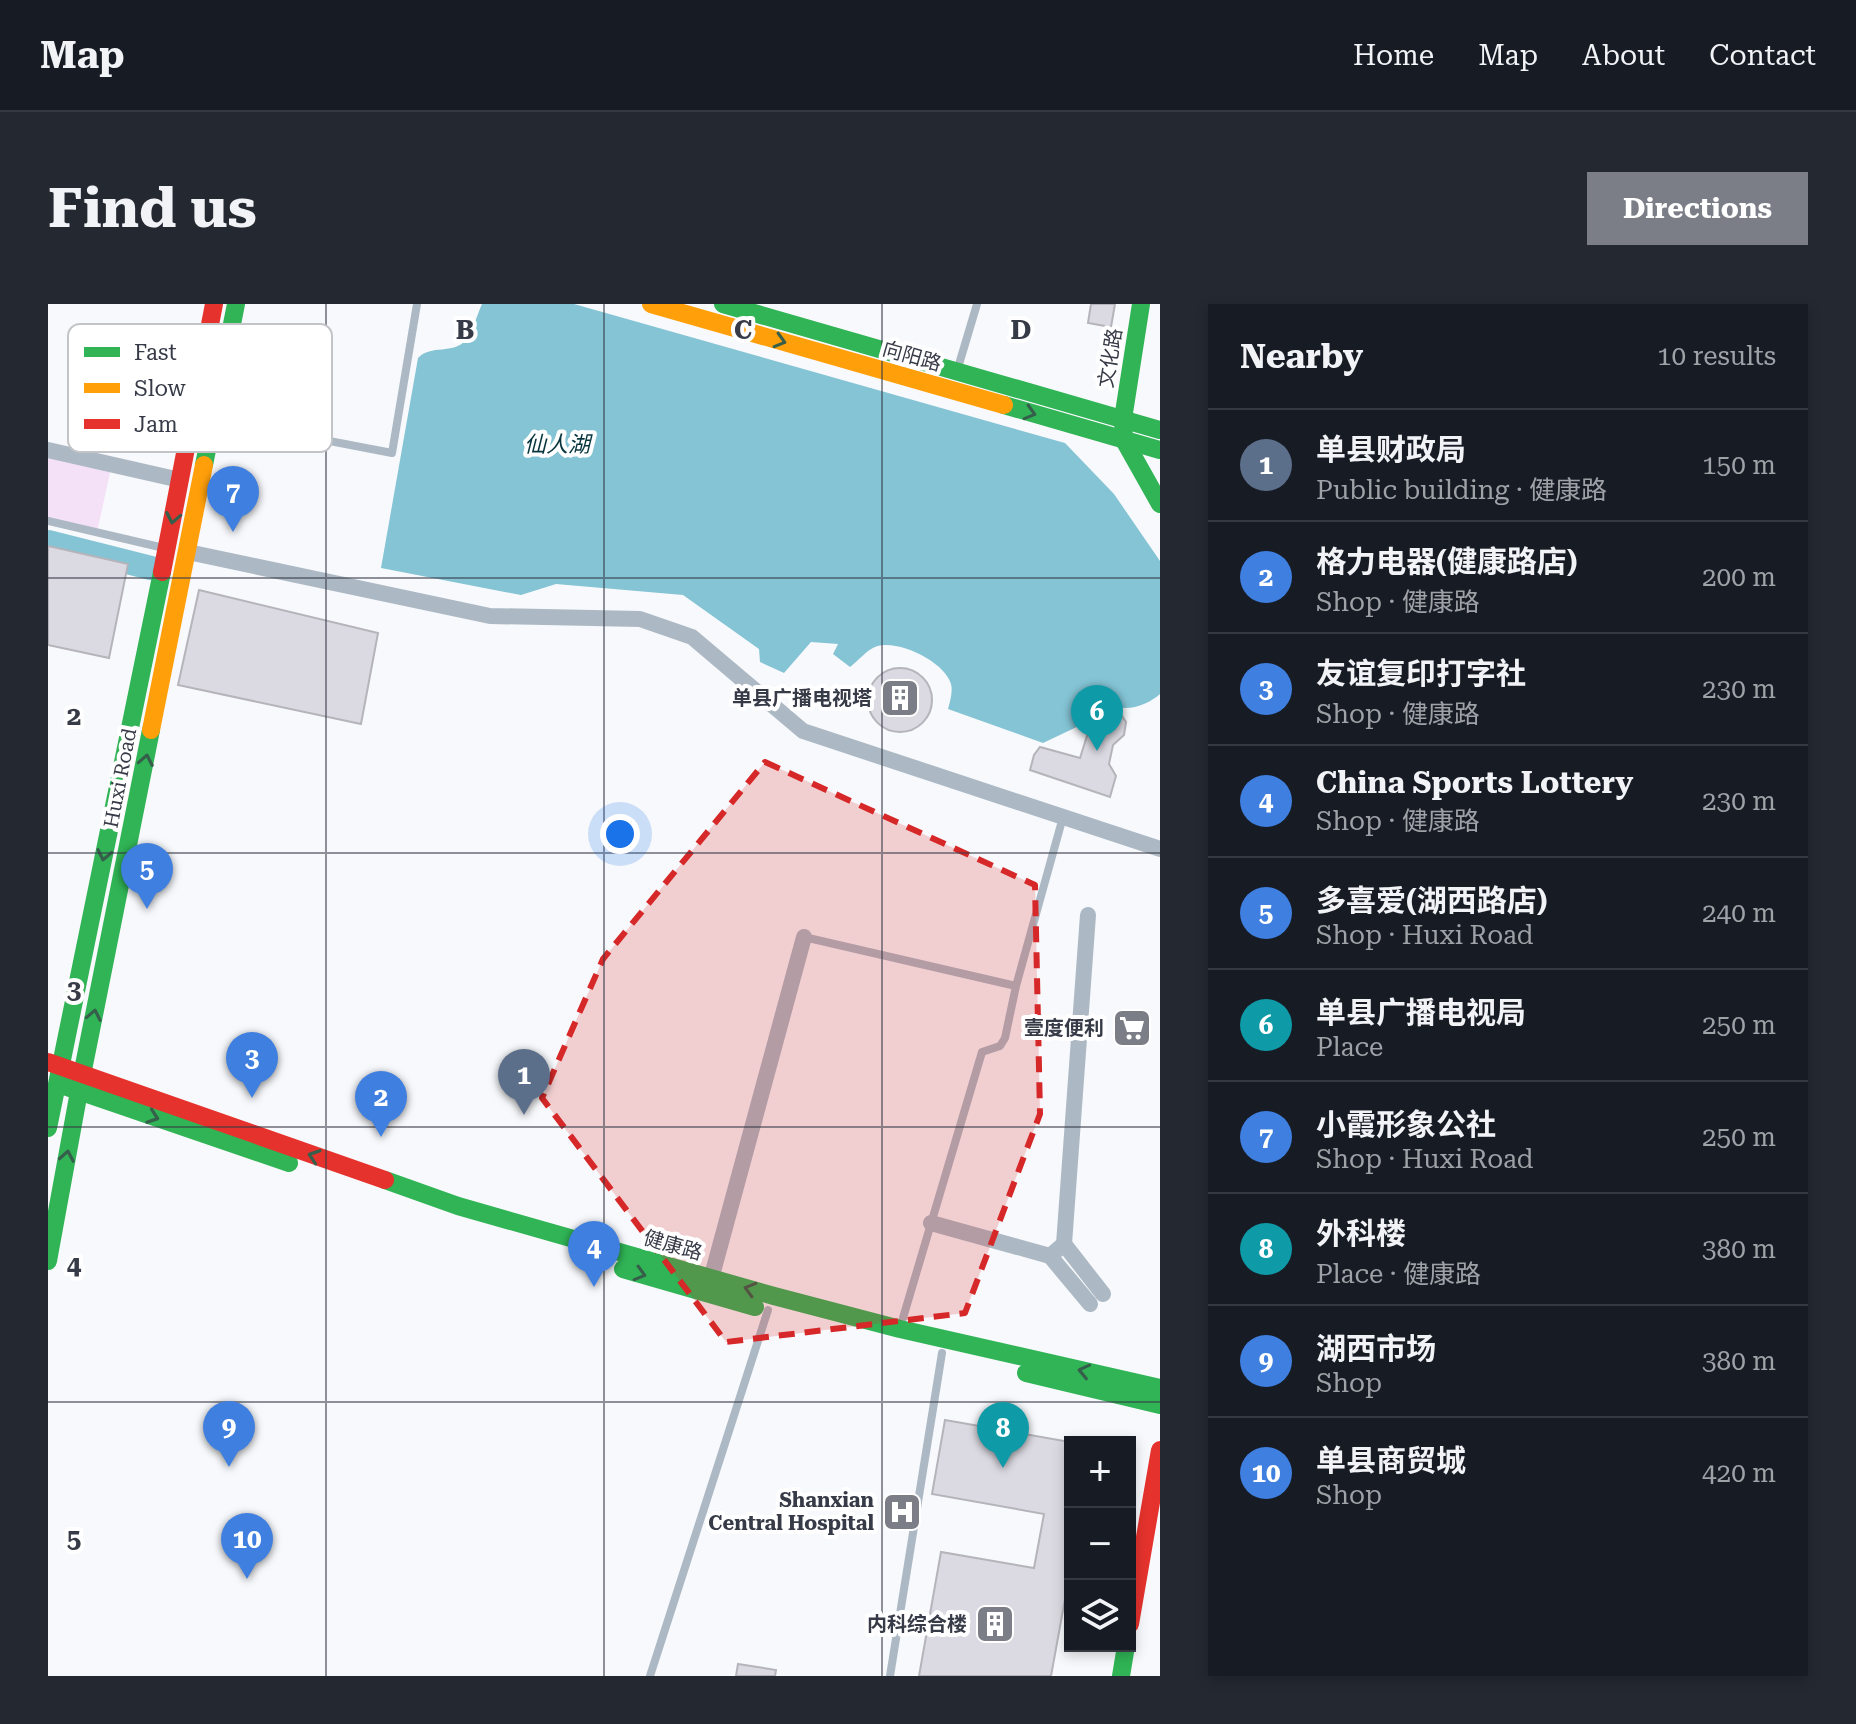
<!DOCTYPE html>
<meta charset="utf-8">
<style>
:root{--surface:#171b24;--page:#242831;--text:#f1f3f6;--muted:#9ea1a6;--line:#363941;--accent:#7b7e86}
body{margin:0;font-family:"Roboto Serif","Noto Sans SC",serif;background:var(--page);color:var(--text)}
.controls{position:absolute;right:24px;bottom:24px;display:grid;overflow:hidden;border-radius:0px;box-shadow:0 4px 12px #0003}
.controls button{width:72px;height:72px;display:grid;place-items:center;padding:0;border:0;border-bottom:2px solid var(--line);background:var(--surface);color:var(--text);font:40px sans-serif}
.you{position:absolute;left:572px;top:530px;width:28px;height:28px;margin:-20px;border:6px solid #fff;border-radius:50%;background:#1a73e8;box-shadow:0 0 0 12px #1a73e833}
.badge{display:grid;place-items:center;width:52px;height:52px;border-radius:50%;background:var(--accent);color:#fff;font-size:26px;font-weight:700}
.pin{position:absolute;translate:-50% -66px;filter:drop-shadow(0 2px 4px #0008)}
.pin::after{content:'';position:absolute;top:42px;width:28px;height:24px;background:inherit;clip-path:polygon(0 0,100% 0,50% 100%)}
.list{margin:0;padding:0;list-style:none}
h2{display:flex;justify-content:space-between;align-items:center;height:104px;margin:0;padding:0 32px;font-size:34px}
h2 small{font-size:26px;font-weight:400;color:var(--muted)}
.list li{display:grid;grid-template-columns:52px 1fr auto;gap:24px;align-items:center;box-sizing:border-box;height:112px;padding:0 32px;border-top:2px solid var(--line)}
.list b{display:block;font-size:30px;white-space:nowrap}
.list p{margin:0;font-size:26px;white-space:nowrap;color:var(--muted)}
.list em{font-size:26px;font-style:normal;color:var(--muted)}
.icon{flex:none;width:44px;height:44px;fill:none;stroke:currentColor;stroke-width:2;stroke-linecap:round;stroke-linejoin:round}
.map{position:relative;flex:none;width:1112px;height:1372px;overflow:hidden;border-radius:0px}
header{display:flex;align-items:center;gap:48px;box-sizing:border-box;height:112px;padding:0 40px;background:var(--surface);border-bottom:2px solid var(--line)}
header strong{font-size:38px}
nav{display:flex;gap:44px;margin-inline-start:auto;font-size:28px}
.intro{display:flex;align-items:center;justify-content:space-between;box-sizing:border-box;height:192px;padding:0 48px}
h1{margin:0;font-size:56px}
.button{padding:20px 36px;border-radius:0px;background:var(--accent);color:#fff;font-size:28px;font-weight:700}
main{display:flex;gap:48px;padding:0 48px}
aside{flex:1;background:var(--surface);border-radius:0px;box-shadow:0 4px 12px #0003}
.map>svg:first-child{display:block}
.green{fill:#f4e1f8}
.water{fill:#84c4d5}
.lines{fill:none;stroke-linecap:round;stroke-linejoin:round}
.river{stroke:#84c4d5;stroke-width:24}
.building{fill:#dbdae2;stroke:#b5b4bb;stroke-width:2}
.lane{stroke:#acb9c4;stroke-width:8}
.street{stroke:#acb9c4;stroke-width:16}
.fast{stroke:#30b455;stroke-width:18}
.slow{stroke:#ff9f0a;stroke-width:18}
.jam{stroke:#e5322d;stroke-width:18}
.oneway{stroke:#355f4b}
.marked{fill:#d62828;fill-opacity:0.2;stroke:#d62828;stroke-width:6;stroke-dasharray:16 10;stroke-linejoin:round}
.grid{fill:none;stroke:#373b47;stroke-width:2;stroke-opacity:0.55}
.labels{text-anchor:middle;stroke-width:8;stroke-linejoin:round;paint-order:stroke}
.street-label{font-size:20px;fill:#373b47;stroke:#fff}
.poi-label{font-size:20px;font-weight:bold;fill:#373b47;stroke:#fff;text-anchor:end}
.water-label{font-size:22px;font-style:italic;fill:#07353e;stroke:#fff}
.key{fill:#fff;stroke:#c3c4c8;stroke-width:2}
.key-label{font-size:22px;fill:#373b47}
.grid-label{font-size:26px;text-anchor:middle;font-weight:bold;fill:#373b47;stroke:#fff;stroke-width:8;stroke-linejoin:round;paint-order:stroke}
</style>
<header>
<strong>Map</strong>
<nav><a>Home</a><a>Map</a><a>About</a><a>Contact</a></nav>
</header>
<div class="intro"><h1>Find us</h1><a class="button">Directions</a></div>
<main>
<div class="map">
<svg width="1112" height="1372" viewBox="0 0 1112 1372">
<rect width="100%" height="100%" fill="#f8f9fc"/>
<path class="green" d="M0,146L64,160L49,228L0,217Z"/>
<path class="water" d="M434,0H526L1017,139L1066,190L1112,257V390C1102,399 1084,407 1069,403C1067,403 1066,400 1064,400C1048,394 1040,408 1035,420L995,439L900,405C902,398 905,388 903,380C897,358 849,334 827,343C819,346 810,357 802,363L785,350L790,340L763,338L736,369L712,358L711,345L635,291L508,280L473,291L333,264L370,54C383,40 405,51 418,36C425,27 429,11 434,0Z"/>
<g class="lines">
<path class="river" d="M0,238L103,264"/>
</g>
<g class="building">
<path d="M1043,0H1067L1063,23L1040,19Z"/>
<path d="M0,242L80,260L61,354L0,341Z"/>
<path d="M151,286L330,329L313,420L130,381Z"/>
<circle cx="852" cy="396" r="32"/>
<path d="M774,382L793,390L786,403L768,394Z"/>
<path d="M1058,403L1070,406L1078,418L1076,431L1065,441L1061,460L1068,472L1062,493L982,466L986,451L992,443L1032,454L1044,416Z"/>
<path d="M897,1116L1022,1138V1268L1003,1372H871L893,1248L986,1264L996,1210L884,1190Z"/>
<path d="M690,1360L728,1366L727,1372H688Z"/>
</g>
<g class="lines">
<g class="lane">
<path d="M909,67L929,0"/>
<path d="M167,115L344,149L369,0"/>
<path d="M0,217L116,244"/>
<path d="M756,633L968,682"/>
<path d="M852,1024L934,748L952,742L957,734L968,682L1015,513"/>
<path d="M602,1372L720,1006"/>
<path d="M842,1372L894,1049"/>
</g>
<g class="street">
<path d="M0,146L132,176"/>
<path d="M140,248L442,312L592,315L644,333L755,427L1112,545"/>
<path d="M883,919L1002,952L1016,940L1040,611"/>
<path d="M1016,940L1055,990"/>
<path d="M1002,952L1042,1000"/>
<path d="M663,975L756,633"/>
</g>
<g class="fast">
<path d="M675,0L1112,126"/>
<path d="M1093,0L1075,115L1076,136L1112,200"/>
<path d="M956,101L1112,146"/>
<path d="M156,161L188,0"/>
<path d="M16,782L241,859"/>
<path d="M0,824L114,268"/>
<path d="M337,876L410,902L726,992L852,1025L1112,1084"/>
<path d="M0,957L34,771L103,426"/>
<path d="M575,965L707,1003"/>
<path d="M978,1069L1112,1101"/>
<path d="M1073,1372L1078,1342"/>
</g>
<g class="slow">
<path d="M603,0L956,101"/>
<path d="M103,426L156,161"/>
</g>
<g class="jam">
<path d="M114,268L166,0"/>
<path d="M0,758L337,876"/>
<path d="M1082,1320L1112,1146"/>
</g>
</g>
<defs><path id="oneway-chevron" d="M-2-3.5L2.5 0L-2 3.5" fill="none" stroke-width="1.6" stroke-linecap="round" stroke-linejoin="round" transform="scale(2)"/></defs>
<g class="oneway">
<use href="#oneway-chevron" transform="translate(732 37) rotate(16)"/>
<use href="#oneway-chevron" transform="translate(982 109) rotate(16)"/>
<use href="#oneway-chevron" transform="translate(125 214) rotate(101)"/>
<use href="#oneway-chevron" transform="translate(98 456) rotate(-79)"/>
<use href="#oneway-chevron" transform="translate(56 551) rotate(102)"/>
<use href="#oneway-chevron" transform="translate(46 711) rotate(-79)"/>
<use href="#oneway-chevron" transform="translate(105 813) rotate(19)"/>
<use href="#oneway-chevron" transform="translate(19 852) rotate(-80)"/>
<use href="#oneway-chevron" transform="translate(266 852) rotate(-161)"/>
<use href="#oneway-chevron" transform="translate(592 970) rotate(16)"/>
<use href="#oneway-chevron" transform="translate(702 985) rotate(-164)"/>
<use href="#oneway-chevron" transform="translate(1036 1067) rotate(-167)"/>
</g>
<path class="marked" d="M717,458L987,581L992,810L917,1009L678,1038L494,794L555,655Z"/>
<path class="grid" d="M278,0V1372M556,0V1372M834,0V1372M0,274H1112M0,549H1112M0,823H1112M0,1098H1112"/>
<defs>
<symbol id="building-square" viewBox="-11 -11 22 22"><rect x="-9" y="-9" width="18" height="18" rx="4" fill="#7b7e86" stroke="#fff"/><path d="M-4-6H4V6H1V3H-1V6H-4ZM-2.5-4.3h1.7v1.8h-1.7ZM.8-4.3h1.7v1.8H.8ZM-2.5-1h1.7V.8h-1.7ZM.8-1h1.7V.8H.8Z" fill="#fff"/></symbol>
<symbol id="supermarket-square" viewBox="-11 -11 22 22"><rect x="-9" y="-9" width="18" height="18" rx="4" fill="#7b7e86" stroke="#fff"/><path d="M-6-5.5h2.5l.6 2H6L4.5 2H-2.5L-4.4-4H-6ZM-1.5 3.2a1.3 1.3 0 1 0 .1 0ZM3 3.2a1.3 1.3 0 1 0 .1 0Z" fill="#fff"/></symbol>
<symbol id="hospital-square" viewBox="-11 -11 22 22"><rect x="-9" y="-9" width="18" height="18" rx="4" fill="#7b7e86" stroke="#fff"/><path d="M-5-5h3v3.5h4V-5h3V5h-3V1.5h-4V5h-3Z" fill="#fff"/></symbol>
</defs>
<g fill-rule="evenodd">
<use href="#building-square" x="830" y="372" width="44" height="44"/>
<use href="#supermarket-square" x="1062" y="702" width="44" height="44"/>
<use href="#hospital-square" x="832" y="1186" width="44" height="44"/>
<use href="#building-square" x="925" y="1298" width="44" height="44"/>
</g>
<g class="labels">
<g class="street-label">
<text transform="translate(864 52) rotate(16)" y="7">向阳路</text>
<text transform="translate(1062 54) rotate(-81)" y="7">文化路</text>
<text transform="translate(72 474) rotate(-79)" y="7">Huxi Road</text>
<text transform="translate(625 941) rotate(16)" y="7">健康路</text>
</g>
<g class="poi-label">
<text x="824" y="401">单县广播电视塔</text>
<text x="1056" y="731">壹度便利</text>
<text x="826" y="1203">Shanxian<tspan x="826" dy="23">Central Hospital</tspan></text>
<text x="919" y="1327">内科综合楼</text>
</g>
<g class="water-label">
<text x="509" y="148">仙人湖</text>
</g>
</g>
<rect x="20" y="20" width="264" height="128" rx="12" class="key"/>
<rect x="36" y="43" width="36" height="10" fill="#30b455"/>
<rect x="36" y="79" width="36" height="10" fill="#ff9f0a"/>
<rect x="36" y="115" width="36" height="10" fill="#e5322d"/>
<g class="key-label">
<text x="86" y="56">Fast</text>
<text x="86" y="92">Slow</text>
<text x="86" y="128">Jam</text>
</g>
<g class="grid-label">
<text x="417" y="35">B</text>
<text x="695" y="35">C</text>
<text x="973" y="35">D</text>
<text x="26" y="421">2</text>
<text x="26" y="695">3</text>
<text x="26" y="970">4</text>
<text x="26" y="1244">5</text>
</g>
</svg>
<div class="controls">
<button>+</button>
<button>−</button>
<button><svg class="icon" aria-label="layers" viewBox="0 0 24 24"><path d="M12 4l9 5-9 5-9-5zM3 14l9 5 9-5"/></svg></button>
</div>
<div class="you"></div>
<div class="pin badge" style="left:476px;top:811px;background:#5c6f8a">1</div>
<div class="pin badge" style="left:333px;top:833px;background:#3f7fe0">2</div>
<div class="pin badge" style="left:204px;top:794px;background:#3f7fe0">3</div>
<div class="pin badge" style="left:546px;top:983px;background:#3f7fe0">4</div>
<div class="pin badge" style="left:99px;top:605px;background:#3f7fe0">5</div>
<div class="pin badge" style="left:1049px;top:447px;background:#0f9aa8">6</div>
<div class="pin badge" style="left:185px;top:228px;background:#3f7fe0">7</div>
<div class="pin badge" style="left:955px;top:1164px;background:#0f9aa8">8</div>
<div class="pin badge" style="left:181px;top:1163px;background:#3f7fe0">9</div>
<div class="pin badge" style="left:199px;top:1275px;background:#3f7fe0">10</div>
</div>
<aside>
<h2>Nearby<small>10 results</small></h2>
<ul class="list">
<li><span class="badge" style="background:#5c6f8a">1</span><div><b>单县财政局</b><p>Public building · 健康路</p></div><em>150 m</em></li>
<li><span class="badge" style="background:#3f7fe0">2</span><div><b>格力电器(健康路店)</b><p>Shop · 健康路</p></div><em>200 m</em></li>
<li><span class="badge" style="background:#3f7fe0">3</span><div><b>友谊复印打字社</b><p>Shop · 健康路</p></div><em>230 m</em></li>
<li><span class="badge" style="background:#3f7fe0">4</span><div><b>China Sports Lottery</b><p>Shop · 健康路</p></div><em>230 m</em></li>
<li><span class="badge" style="background:#3f7fe0">5</span><div><b>多喜爱(湖西路店)</b><p>Shop · Huxi Road</p></div><em>240 m</em></li>
<li><span class="badge" style="background:#0f9aa8">6</span><div><b>单县广播电视局</b><p>Place</p></div><em>250 m</em></li>
<li><span class="badge" style="background:#3f7fe0">7</span><div><b>小霞形象公社</b><p>Shop · Huxi Road</p></div><em>250 m</em></li>
<li><span class="badge" style="background:#0f9aa8">8</span><div><b>外科楼</b><p>Place · 健康路</p></div><em>380 m</em></li>
<li><span class="badge" style="background:#3f7fe0">9</span><div><b>湖西市场</b><p>Shop</p></div><em>380 m</em></li>
<li><span class="badge" style="background:#3f7fe0">10</span><div><b>单县商贸城</b><p>Shop</p></div><em>420 m</em></li>
</ul>
</aside>
</main>
